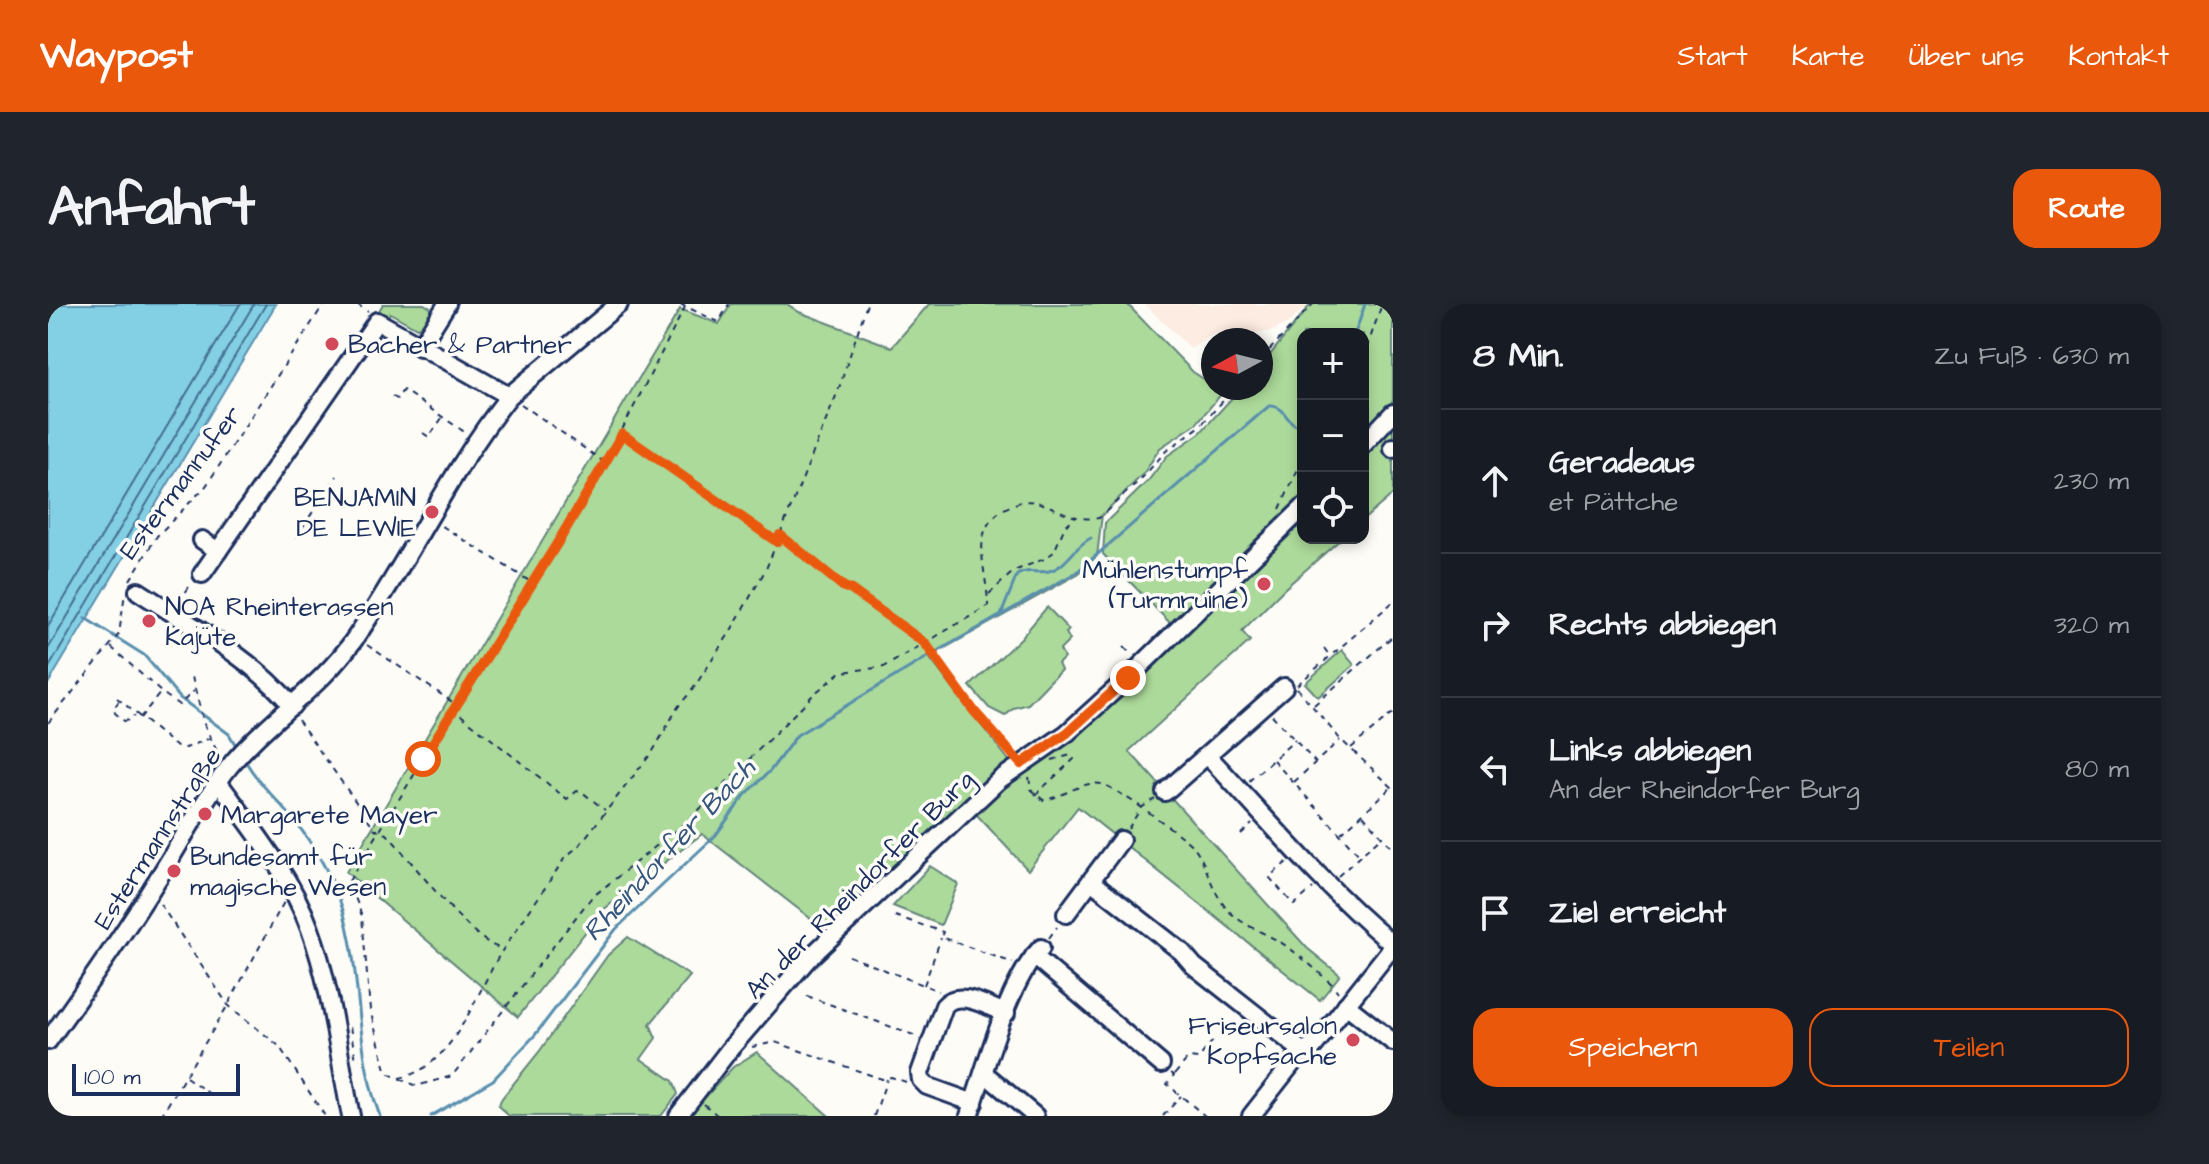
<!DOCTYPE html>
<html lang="de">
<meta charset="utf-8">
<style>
:root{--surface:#171b24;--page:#20242c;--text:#f1f3f6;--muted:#9ea1a6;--line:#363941;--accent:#ea580c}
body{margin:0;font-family:"Architects Daughter",sans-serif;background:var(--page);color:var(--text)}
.controls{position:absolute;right:24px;top:24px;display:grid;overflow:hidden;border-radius:16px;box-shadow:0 4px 12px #0003}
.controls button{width:72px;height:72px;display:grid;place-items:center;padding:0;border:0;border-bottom:2px solid var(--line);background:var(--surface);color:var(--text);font:40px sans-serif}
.compass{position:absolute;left:1153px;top:24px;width:72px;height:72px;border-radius:50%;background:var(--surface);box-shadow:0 4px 12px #0003;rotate:263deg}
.scale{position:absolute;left:24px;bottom:20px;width:168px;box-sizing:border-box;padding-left:8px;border:4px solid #1b2f5e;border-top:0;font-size:22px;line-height:28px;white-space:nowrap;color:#1b2f5e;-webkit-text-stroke:6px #fdfcf7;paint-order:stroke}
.stop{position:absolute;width:24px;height:24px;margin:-18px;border:6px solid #ea580c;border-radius:50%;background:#fff}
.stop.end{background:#ea580c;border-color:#fff;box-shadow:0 2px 8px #0008}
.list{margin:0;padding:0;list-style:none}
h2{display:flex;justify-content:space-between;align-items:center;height:104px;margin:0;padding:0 32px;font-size:34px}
h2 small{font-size:26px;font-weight:400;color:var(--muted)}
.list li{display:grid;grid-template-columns:52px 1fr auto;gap:24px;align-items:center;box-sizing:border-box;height:144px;padding:0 32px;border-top:2px solid var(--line)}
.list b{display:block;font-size:30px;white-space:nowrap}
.list p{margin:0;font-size:26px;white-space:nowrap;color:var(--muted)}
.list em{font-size:26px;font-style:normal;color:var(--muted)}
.actions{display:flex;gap:16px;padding:24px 32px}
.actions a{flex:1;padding:18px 0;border:2px solid var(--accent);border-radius:24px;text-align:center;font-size:28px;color:var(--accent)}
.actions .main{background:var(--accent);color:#fff}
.icon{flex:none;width:44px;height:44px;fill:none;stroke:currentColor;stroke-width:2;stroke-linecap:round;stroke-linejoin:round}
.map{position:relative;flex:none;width:1345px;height:812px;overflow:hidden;border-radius:24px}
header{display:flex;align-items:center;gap:48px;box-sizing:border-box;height:112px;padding:0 40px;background:var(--accent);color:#fff}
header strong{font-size:38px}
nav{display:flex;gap:44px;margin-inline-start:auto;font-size:28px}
.intro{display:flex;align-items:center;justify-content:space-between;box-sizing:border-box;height:192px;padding:0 48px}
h1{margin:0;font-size:56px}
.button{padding:20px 36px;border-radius:24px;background:var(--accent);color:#fff;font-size:28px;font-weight:700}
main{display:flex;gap:48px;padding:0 48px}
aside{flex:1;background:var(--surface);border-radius:24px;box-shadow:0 4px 12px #0003}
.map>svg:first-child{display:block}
.built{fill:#fdece2}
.green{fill:#acda9a;stroke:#64847c;stroke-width:2}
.water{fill:#83cfe3;stroke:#598fae;stroke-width:2}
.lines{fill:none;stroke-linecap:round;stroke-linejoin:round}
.shore{stroke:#456f93;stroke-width:2}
.stream{stroke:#598fae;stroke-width:3}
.minor-casing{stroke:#1b2f5e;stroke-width:22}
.path{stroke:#1b2f5e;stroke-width:2;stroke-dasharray:6 6;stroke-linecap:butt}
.minor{stroke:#fdfcf7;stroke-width:16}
.route{stroke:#ea580c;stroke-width:10}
.poi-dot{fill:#d1495b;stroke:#fdfcf7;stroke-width:3}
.labels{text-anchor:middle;stroke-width:7;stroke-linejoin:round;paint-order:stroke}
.poi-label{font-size:26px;fill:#1b2f5e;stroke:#fdfcf7;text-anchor:start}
.street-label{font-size:26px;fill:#1b2f5e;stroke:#fdfcf7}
.water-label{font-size:28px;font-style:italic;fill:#35577f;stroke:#fdfcf7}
</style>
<header>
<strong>Waypost</strong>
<nav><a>Start</a><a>Karte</a><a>Über uns</a><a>Kontakt</a></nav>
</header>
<div class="intro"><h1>Anfahrt</h1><a class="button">Route</a></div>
<main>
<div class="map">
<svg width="1345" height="812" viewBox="0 0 1345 812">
<rect width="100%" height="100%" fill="#fdfcf7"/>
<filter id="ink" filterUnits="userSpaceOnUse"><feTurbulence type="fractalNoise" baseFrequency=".0125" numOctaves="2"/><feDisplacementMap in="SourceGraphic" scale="16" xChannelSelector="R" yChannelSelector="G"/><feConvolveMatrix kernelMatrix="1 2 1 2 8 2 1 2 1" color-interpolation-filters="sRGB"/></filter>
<g filter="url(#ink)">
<path class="built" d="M1096,0H1262L1240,19L1224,27L1210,29L1175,28L1158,34L1143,45Z"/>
<g class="green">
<path d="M335,0H376L384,5L376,20L369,24L342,9L337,17L329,10Z"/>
<path d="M683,0H739L751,8L844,43L881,0H1079L1145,68L1165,81V84L1175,88L1148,120L1112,144L1096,169L1054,211L1049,252L1030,270L881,353L963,459L785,632L654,530L555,606L470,713L298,568L632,5L671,20Z"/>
<path d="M1263,0H1345V97L1315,130V30H1255V194L1125,322L1055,250L1057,219L1100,177L1119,152L1152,129L1193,84H1213V62Z"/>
<path d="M1345,115V190L1315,216V146Z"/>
<path d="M1255,210V234H1294L1236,285L1194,327L1202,337L1081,447L1259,644L1292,671L1272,696L1030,503L980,566L928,510L970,470L1037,425L1209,258Z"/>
<path d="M999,303L1021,326L1018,329L1022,336L1012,346L1016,354L1010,360L1013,366L980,400L966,404L957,412L941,404L922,382L973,334Z"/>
<path d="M1294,346L1306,361L1270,393L1257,379Z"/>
<path d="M882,562L910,580L893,621L845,602Z"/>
<path d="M580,633L642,672L602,720L608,734L593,755L625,777L630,790L613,812H461L450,802L454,794L491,748L560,651Z"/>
<path d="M709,748L781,812H640L685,763Z"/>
</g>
<path class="water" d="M0,0H228L0,380Z"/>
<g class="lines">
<g class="shore">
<path d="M0,322L192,0"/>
<path d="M0,345L206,0"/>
<path d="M0,365L218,0"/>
</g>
<g class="stream">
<path d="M1307,30L1317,0"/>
<path d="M953,311L969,271C981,264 989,270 1001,267C1019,263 1027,241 1043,234"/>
<path d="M37,314L96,351L132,394L181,430L190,445"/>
<path d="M196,455C208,475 219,486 234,502C254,524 272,552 285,579C318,653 303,738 332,812"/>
<path d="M383,812L445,776L487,731L568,625L667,532L697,491L722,467L749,431L883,351L1029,268L1221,102C1238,101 1236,118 1252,123L1255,119"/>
</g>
<defs>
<g id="minor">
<path d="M372,43L399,0"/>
<path d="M1315,141L1345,109"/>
<path d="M1345,143V145"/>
<path d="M154,236L170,247"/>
<path d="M154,270L329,17L461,92"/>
<path d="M90,287C143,322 204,353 244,402"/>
<path d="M1160,452C1220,516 1276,583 1343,639L1345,637"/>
<path d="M171,479C204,524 243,572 262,625C284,685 290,750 303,812"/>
<path d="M1117,488L1236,383"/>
<path d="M1043,577L1134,648L1146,662L1254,747L1203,812"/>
<path d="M1018,610L1073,536"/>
<path d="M986,652L1113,760"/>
<path d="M1298,701L1345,738"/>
<path d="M0,737C38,684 75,631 109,576C133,539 154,497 181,463C220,415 273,384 308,333C362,254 403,166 461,92L571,0"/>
<path d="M1254,747L1266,742L1342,646L1343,639"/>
<path d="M936,769L987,812"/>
<path d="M926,799L879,782L873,776L872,769L896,702C910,684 940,703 958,709"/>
<path d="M630,812L681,746L759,656L951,476L1019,429L1080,374L1255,204"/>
<path d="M921,812C937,766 960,678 993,644"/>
</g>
</defs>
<use href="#minor" class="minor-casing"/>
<g class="path">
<path d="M309,0L320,8"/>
<path d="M632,0L671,18L681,0"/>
<path d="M637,3L557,159L301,577L314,612L322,706L339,769L368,782L404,772L543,594L642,515L767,389L793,368L836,363L940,302C940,266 917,223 962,202C972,197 981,196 992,199C1015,206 1024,217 1051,214L1093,175L1118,147L1151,123L1187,84"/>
<path d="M1213,55L1265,0"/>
<path d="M1315,55L1334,0"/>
<path d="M344,92L349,95L355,86L418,129"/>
<path d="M473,100L556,158"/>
<path d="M375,129L381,133L394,114"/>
<path d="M576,131L728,237"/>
<path d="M1232,205L1255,154"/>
<path d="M394,222L483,278"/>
<path d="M733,232L796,283L802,285L877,339L926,407L964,450"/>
<path d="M248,233L289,172"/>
<path d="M82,276L109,232L158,182L276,0"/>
<path d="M941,290L966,267L996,255L1006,248L1017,222L1025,215"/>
<path d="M131,298L143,280"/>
<path d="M319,341L409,401V408L519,495L529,487L534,488L557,506"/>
<path d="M63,343L113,388L131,401L146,387"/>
<path d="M1076,343L1083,350"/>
<path d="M1276,344L1281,351"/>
<path d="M144,373L156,420L172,454"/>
<path d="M1249,381L1345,298"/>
<path d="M1249,384L1292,435L1345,484"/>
<path d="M69,394L129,443L138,444L162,434"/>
<path d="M71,397L66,404L67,409L76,417L82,416L86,412"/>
<path d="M1266,401L1345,332"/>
<path d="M1224,411L1267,458"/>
<path d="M92,414L113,388"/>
<path d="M250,416L327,525L339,530C360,552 429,646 455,644"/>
<path d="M0,419L71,330L77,289"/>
<path d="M1303,444L1345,409"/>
<path d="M1225,456L1312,552"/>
<path d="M981,473L983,485L995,496C1015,494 1034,476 1054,480C1067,483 1142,536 1149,547C1160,565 1165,590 1180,606C1194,621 1215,628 1232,638C1251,650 1268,666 1285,681L1290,688"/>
<path d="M1201,477L1247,436"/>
<path d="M1246,478L1292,436"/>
<path d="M987,491L1026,455L1023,451L1004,456"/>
<path d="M1315,511L1345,545"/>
<path d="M1080,525L1093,504L1107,495"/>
<path d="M1293,529L1345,482"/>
<path d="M1193,530L1204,520"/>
<path d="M1239,558L1221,573L1246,601L1265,584"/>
<path d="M1290,572L1334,532"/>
<path d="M112,600L180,701L231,742L277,812"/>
<path d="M847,612L895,628L893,633L965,659"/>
<path d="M1001,634L1009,623"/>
<path d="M801,652L891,687"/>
<path d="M876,681L893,634"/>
<path d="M759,692L871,733"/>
<path d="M302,723L308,756"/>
<path d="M704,743L727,738L834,775L843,773L858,778"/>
<path d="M1123,769L1126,771L1119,780L1157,812"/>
<path d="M1127,770L1140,754L1150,755L1168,733"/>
<path d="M138,773L167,794"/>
<path d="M351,774C408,763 428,686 456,644C477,613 498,583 518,552L530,543L605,447L630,403L645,385L681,330L718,265L790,87L819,0"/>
<path d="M656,800L670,812"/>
<path d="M113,812L180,701L236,598"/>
<path d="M826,812L839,775"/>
<path d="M1115,812L1133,792"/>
</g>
<use href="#minor" class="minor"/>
</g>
</g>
<g class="lines" filter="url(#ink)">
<path class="route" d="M375,455L510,238L574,130L729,238L732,231L796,283L802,285L877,339L926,407L973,460L1019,429L1080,374"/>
</g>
<g class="poi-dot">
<circle cx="284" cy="40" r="8"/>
<circle cx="384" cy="208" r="8"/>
<circle cx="1216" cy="280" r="8"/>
<circle cx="101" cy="317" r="8"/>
<circle cx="157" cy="510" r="8"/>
<circle cx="126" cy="567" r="8"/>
<circle cx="1305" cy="736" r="8"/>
</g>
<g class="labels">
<g class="poi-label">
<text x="300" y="49">Bacher &amp; Partner</text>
<text x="368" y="202" text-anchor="end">BENJAMIN<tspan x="368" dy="30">DE LEWIE</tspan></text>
<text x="1200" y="274" text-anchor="end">Mühlenstumpf<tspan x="1200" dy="30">(Turmruine)</tspan></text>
<text x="117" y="311">NOA Rheinterassen<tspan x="117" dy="30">Kajüte</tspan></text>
<text x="173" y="519">Margarete Mayer</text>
<text x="142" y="561">Bundesamt für<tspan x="142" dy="30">magische Wesen</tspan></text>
<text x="1289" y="730" text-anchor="end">Friseursalon<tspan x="1289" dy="30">Kopfsache</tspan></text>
</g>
<g class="street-label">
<text transform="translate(132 178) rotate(-53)" y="9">Estermannufer</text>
<text transform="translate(109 534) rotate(-57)" y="9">Estermannstraße</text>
<text transform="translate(811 580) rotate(-45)" y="9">An der Rheindorfer Burg</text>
</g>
<g class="water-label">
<text transform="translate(620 545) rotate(-47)" y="10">Rheindorfer Bach</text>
</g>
</g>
</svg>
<div class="controls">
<button>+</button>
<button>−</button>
<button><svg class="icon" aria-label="locate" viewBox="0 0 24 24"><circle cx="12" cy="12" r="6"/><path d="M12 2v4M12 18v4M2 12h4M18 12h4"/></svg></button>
</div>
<svg class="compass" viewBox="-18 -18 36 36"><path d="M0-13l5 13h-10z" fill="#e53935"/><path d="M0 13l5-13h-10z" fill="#9ea1a6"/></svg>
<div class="scale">100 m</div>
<div class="stop" style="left:375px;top:455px"></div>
<div class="stop end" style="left:1080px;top:374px"></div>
</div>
<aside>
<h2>8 Min.<small>Zu Fuß · 630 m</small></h2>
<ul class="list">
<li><svg class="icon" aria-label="ahead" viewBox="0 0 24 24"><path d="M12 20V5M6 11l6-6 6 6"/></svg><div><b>Geradeaus</b><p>et Pättche</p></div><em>230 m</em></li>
<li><svg class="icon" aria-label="right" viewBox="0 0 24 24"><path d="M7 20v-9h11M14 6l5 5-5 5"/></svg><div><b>Rechts abbiegen</b></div><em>320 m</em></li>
<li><svg class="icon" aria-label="left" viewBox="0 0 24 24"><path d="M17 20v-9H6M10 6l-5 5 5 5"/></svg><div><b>Links abbiegen</b><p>An der Rheindorfer Burg</p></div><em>80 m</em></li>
<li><svg class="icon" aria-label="arrive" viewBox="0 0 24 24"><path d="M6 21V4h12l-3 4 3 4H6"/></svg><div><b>Ziel erreicht</b></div></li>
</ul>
<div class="actions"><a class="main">Speichern</a><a>Teilen</a></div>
</aside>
</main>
